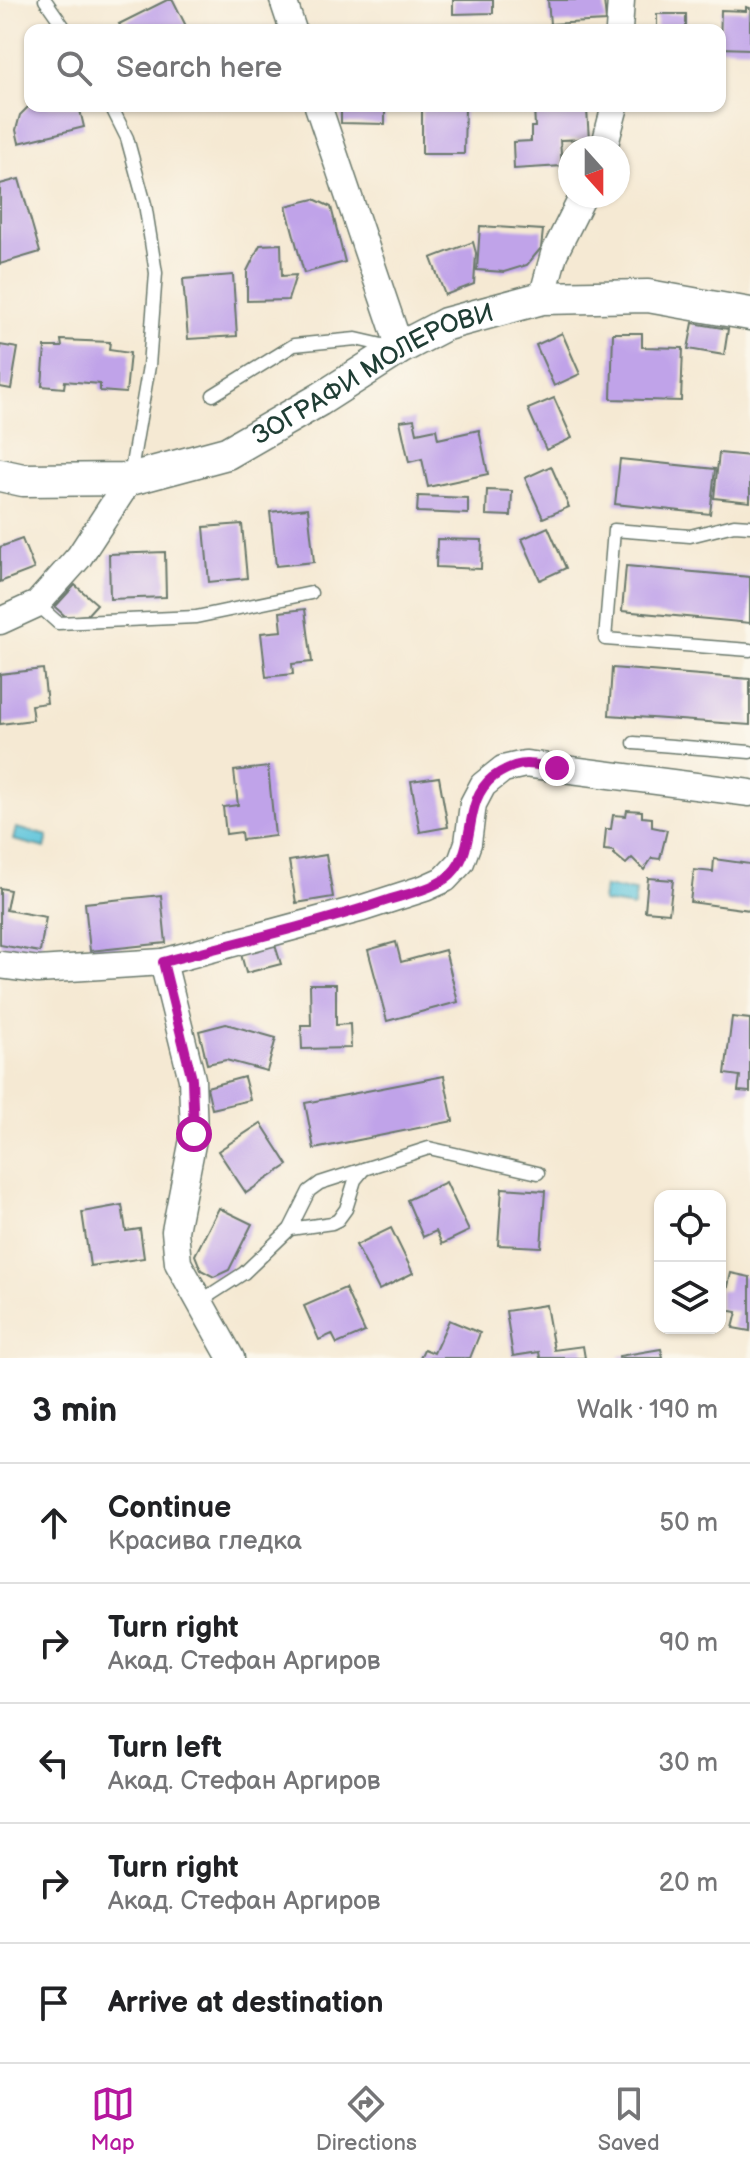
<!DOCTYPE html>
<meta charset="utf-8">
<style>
:root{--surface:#fff;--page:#f6f6f6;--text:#202124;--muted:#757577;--line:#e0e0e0;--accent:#b5179e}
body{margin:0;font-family:"Balsamiq Sans",sans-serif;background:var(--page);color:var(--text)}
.controls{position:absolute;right:24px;bottom:24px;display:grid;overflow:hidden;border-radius:16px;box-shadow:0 2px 6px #0004}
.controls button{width:72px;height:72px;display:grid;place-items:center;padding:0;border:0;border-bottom:2px solid var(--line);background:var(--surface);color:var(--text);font:40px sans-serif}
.compass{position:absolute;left:558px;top:136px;width:72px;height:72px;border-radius:50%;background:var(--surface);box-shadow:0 2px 6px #0004;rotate:159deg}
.stop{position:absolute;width:24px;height:24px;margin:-18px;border:6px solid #b5179e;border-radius:50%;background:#fff}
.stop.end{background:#b5179e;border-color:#fff;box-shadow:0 2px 8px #0008}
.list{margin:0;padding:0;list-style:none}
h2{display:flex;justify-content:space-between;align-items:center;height:104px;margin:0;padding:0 32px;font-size:34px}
h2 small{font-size:26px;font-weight:400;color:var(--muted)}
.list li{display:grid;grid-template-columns:52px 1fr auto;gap:24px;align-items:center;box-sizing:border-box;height:120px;padding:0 32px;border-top:2px solid var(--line)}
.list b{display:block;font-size:30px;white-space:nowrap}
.list p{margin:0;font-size:26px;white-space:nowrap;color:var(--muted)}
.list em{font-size:26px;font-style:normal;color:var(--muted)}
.icon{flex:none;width:44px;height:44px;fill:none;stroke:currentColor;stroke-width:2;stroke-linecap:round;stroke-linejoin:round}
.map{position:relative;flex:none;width:750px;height:1358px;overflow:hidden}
.search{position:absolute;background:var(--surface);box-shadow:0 2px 6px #0004;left:24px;right:24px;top:24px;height:88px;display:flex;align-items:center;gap:20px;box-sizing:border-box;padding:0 28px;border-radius:16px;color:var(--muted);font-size:30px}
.sheet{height:704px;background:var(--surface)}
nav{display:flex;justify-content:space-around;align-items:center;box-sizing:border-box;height:112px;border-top:2px solid var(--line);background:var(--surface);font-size:22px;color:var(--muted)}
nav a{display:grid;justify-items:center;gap:4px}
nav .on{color:var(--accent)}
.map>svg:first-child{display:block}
.water{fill:#5ec5db;stroke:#3e8188;stroke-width:2}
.building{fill:#c0a3e9}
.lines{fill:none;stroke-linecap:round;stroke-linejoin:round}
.service-casing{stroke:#6a796c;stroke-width:15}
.minor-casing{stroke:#6a796c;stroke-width:29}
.tertiary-casing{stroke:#6a796c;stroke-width:35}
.service{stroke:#fff;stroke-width:12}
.minor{stroke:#fff;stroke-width:26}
.tertiary{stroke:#fff;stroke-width:32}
.route{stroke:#b5179e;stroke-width:10}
.labels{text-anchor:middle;stroke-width:6;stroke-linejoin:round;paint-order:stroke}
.street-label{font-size:26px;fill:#1f3d34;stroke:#fbf7ec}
</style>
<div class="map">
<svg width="750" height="1358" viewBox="0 0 750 1358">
<rect width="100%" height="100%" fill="#fbf7ec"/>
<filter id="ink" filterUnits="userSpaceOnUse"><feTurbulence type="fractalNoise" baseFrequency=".0125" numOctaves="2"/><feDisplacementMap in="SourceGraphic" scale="16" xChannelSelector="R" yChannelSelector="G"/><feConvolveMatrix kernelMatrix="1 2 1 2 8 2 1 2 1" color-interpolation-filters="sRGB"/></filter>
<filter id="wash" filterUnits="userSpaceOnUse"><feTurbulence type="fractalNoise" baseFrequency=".006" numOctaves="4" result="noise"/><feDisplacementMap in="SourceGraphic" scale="32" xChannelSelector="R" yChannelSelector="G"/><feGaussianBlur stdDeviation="1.8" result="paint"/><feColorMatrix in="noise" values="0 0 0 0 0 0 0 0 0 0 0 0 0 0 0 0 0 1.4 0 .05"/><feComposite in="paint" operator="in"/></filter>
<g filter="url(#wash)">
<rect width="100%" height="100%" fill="#f5e9d3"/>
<g class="water">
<path d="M16,828L48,836L45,848L13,840Z"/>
<path d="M604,887L636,891L634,907L602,902Z"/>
</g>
<g id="blocks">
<g class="building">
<path d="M167,0H173L188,30H123L119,24Z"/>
<path d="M453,0H493V13L453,14Z"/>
<path d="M548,0H604L606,21L550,24Z"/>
<path d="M746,7L750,8V49L720,48L721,10L746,11Z"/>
<rect x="657" y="14" width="29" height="16"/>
<path d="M29,106H79L84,127L19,143L16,130L20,115Z"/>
<path d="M341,106H385V124L341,123Z"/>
<path d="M422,106H465L464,154H422Z"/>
<path d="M534,106H593V109L587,110L589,139L560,140L562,166L514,169L513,142L531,141V127H535Z"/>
<path d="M19,179L40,252L0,264V184Z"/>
<path d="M314,199L331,207L345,262L304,273L286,206Z"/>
<path d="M480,226L543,230L541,248L527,265L504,272L477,270Z"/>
<path d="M473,242L476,253L474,284L445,295L431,258Z"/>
<path d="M281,244L282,276L296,275L288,300L247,301V271L260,245Z"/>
<path d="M233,275L237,336L188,339L183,279Z"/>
<path d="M693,323L728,329L724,355L688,349Z"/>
<path d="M562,333L580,374L554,386L536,345Z"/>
<path d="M613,333H642V347L683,348L681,401L611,399Z"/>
<path d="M61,340L110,342L109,350L130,353L126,393L100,391V384L65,381L64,388L42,386L45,347H62Z"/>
<path d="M0,345L18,348L11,389L0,387Z"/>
<path d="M554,398L572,438L546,450L528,409Z"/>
<path d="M414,419L417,433L436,429L438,439L479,430L488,474L428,487L422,459L409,462L400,421Z"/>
<path d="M719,453L750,456V502L714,498Z"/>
<path d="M620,459L715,469L710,514L615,504Z"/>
<path d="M551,466L569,507L543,518L525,478Z"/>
<path d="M487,490L512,491L511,516L486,515Z"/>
<path d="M418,496L468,498V514L417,512Z"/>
<path d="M308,508L314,562L276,566L270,512Z"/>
<path d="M242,524L247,578L209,582L204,527Z"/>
<path d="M548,527L566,568L540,580L522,539Z"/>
<path d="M22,539L34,569L0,582V547Z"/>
<path d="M437,539L482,540L481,569L436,567Z"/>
<path d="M165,552L166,597L110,599L109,554Z"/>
<path d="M626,566L750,577V623L622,611Z"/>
<path d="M75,585L97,604L87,615L66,617L55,607Z"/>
<path d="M305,609L312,662L292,664L293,674L266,677L261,633L282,631L280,612Z"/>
<path d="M612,668L750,679V725L609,715Z"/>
<path d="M43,669L47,703L31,705L33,720L0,724V674Z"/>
<path d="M268,767L275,836L242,840L241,832L226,834L223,807L238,805L234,771Z"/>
<path d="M439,777L448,827L420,832L411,781Z"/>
<path d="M627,810L642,811V817L652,818V827L667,830L660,859L652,858L644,870L632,858L626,864L614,854V851L604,850L606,829H611L613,815L626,816Z"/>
<path d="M326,855L333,897L296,903L289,861Z"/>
<path d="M714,859L750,864V910L690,902L694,870L713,872Z"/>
<path d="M648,878L673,880L669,913L645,911Z"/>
<path d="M0,888L10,890L6,910L46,917L40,952L0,945Z"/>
<path d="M161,895L166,943L90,951L85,903Z"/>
<path d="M396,942L401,962L445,950L458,1002L387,1021L368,950Z"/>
<path d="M275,945L281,964L246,973L241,954Z"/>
<path d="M310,984H336V1025L350,1024L351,1048L302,1049L301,1025H311Z"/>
<path d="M732,1017L750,1019V1092L738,1091L740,1076L725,1074Z"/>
<path d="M226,1024L276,1038L267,1071L226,1060L207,1064L199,1031Z"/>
<path d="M444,1076L453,1121L314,1149L305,1103Z"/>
<path d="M244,1077L250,1100L212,1109L207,1087Z"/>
<path d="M261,1123L288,1165L246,1193L218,1151Z"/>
<path d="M446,1182L469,1231L442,1244L436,1231L423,1237L407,1200Z"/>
<path d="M502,1188L545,1191L541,1247L498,1245Z"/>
<path d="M122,1205L126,1231L140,1229L144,1258L90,1266L82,1212Z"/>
<path d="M219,1208L252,1224L229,1270L214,1277L201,1270L195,1255Z"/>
<path d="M391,1228L413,1273L379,1290L356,1245Z"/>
<path d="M731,1273L750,1277V1331L733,1328L737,1312L720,1309V1290L727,1291Z"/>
<path d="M345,1288L365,1332L337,1344L332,1334L319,1340L304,1306Z"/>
<path d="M546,1305L554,1350L583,1346L585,1358H540L539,1352L513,1356L506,1311Z"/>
<path d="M449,1320L480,1333L470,1358H420L424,1349L434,1353Z"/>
<path d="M661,1349L663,1358H619V1356Z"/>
</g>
</g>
</g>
<g filter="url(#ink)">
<use href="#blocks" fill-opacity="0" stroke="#6a796c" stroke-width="2"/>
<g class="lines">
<defs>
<g id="service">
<path d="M45,0L66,30"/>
<path d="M111,106L127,138L145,204L156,273L149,366L130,476"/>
<path d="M213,395L294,345L356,339L391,347"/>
<path d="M750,526L734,525L690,536L614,530L605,639L750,650"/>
<path d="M37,604L58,623L196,617L311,593"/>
<path d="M634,743L750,752"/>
<path d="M290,1229L332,1223L338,1220L346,1209L355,1180L364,1169"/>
<path d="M199,1302L244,1273L290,1229L309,1191L320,1183L429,1148L538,1173"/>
</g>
<g id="minor">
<path d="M283,0L293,30"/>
<path d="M619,30L621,0"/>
<path d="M318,106L400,348"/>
<path d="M604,148L615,106"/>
<path d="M542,298L554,254L583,196"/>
<path d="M0,621L37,604L79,557L130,479"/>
<path d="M163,962L192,1079L194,1134L175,1231L178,1263L231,1358"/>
<path d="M0,965L38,970L163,962L363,908L425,888L445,879L461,862L468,843L473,804L483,785L503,769L525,764L750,793"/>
</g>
<g id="tertiary">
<path id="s1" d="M0,475L23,480L130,479L227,453L319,400L400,348L446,324L542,298L648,296L750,314"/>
</g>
</defs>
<use href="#service" class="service-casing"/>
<use href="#minor" class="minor-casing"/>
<use href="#tertiary" class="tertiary-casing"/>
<use href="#service" class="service"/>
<use href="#minor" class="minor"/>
<use href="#tertiary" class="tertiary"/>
</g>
</g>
<g class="lines" filter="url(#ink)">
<path class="route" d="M194,1134L192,1079L163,962C238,942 314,925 388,900C406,894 429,890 445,879C481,853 459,804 493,777C503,770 514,764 527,764C536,764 547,767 557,768"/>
</g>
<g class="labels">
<g class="street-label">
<text dy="9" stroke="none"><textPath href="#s1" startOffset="398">ЗОГРАФИ МОЛЕРОВИ</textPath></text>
</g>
</g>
</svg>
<div class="controls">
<button><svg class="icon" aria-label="locate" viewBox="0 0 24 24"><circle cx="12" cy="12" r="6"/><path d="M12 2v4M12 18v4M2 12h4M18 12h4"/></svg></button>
<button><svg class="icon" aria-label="layers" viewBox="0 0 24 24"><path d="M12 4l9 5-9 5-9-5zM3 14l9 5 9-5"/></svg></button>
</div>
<svg class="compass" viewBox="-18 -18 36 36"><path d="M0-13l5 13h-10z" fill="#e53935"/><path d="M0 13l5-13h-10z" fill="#757577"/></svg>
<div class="stop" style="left:194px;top:1134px"></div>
<div class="stop end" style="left:557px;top:768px"></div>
<div class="search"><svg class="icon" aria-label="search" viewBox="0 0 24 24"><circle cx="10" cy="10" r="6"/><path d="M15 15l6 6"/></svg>Search here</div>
</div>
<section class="sheet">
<h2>3 min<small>Walk · 190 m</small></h2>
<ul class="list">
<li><svg class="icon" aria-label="ahead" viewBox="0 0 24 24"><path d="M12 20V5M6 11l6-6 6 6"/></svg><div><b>Continue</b><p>Красива гледка</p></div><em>50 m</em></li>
<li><svg class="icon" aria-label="right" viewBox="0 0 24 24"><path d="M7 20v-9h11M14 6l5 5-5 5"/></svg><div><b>Turn right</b><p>Акад. Стефан Аргиров</p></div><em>90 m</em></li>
<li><svg class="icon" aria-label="left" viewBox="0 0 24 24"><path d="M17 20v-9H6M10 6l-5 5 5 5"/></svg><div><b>Turn left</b><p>Акад. Стефан Аргиров</p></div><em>30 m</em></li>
<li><svg class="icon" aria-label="right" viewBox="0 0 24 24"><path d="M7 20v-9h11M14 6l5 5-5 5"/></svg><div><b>Turn right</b><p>Акад. Стефан Аргиров</p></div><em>20 m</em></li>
<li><svg class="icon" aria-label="arrive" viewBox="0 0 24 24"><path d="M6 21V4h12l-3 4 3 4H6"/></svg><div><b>Arrive at destination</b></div></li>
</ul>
</section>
<nav>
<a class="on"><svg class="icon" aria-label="map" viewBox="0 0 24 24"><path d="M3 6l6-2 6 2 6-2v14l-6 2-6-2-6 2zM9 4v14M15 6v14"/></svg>Map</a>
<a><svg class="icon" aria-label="directions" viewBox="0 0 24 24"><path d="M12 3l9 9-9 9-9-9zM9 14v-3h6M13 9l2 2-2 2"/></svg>Directions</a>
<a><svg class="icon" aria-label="saved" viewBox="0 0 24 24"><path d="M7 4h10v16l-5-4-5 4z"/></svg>Saved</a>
</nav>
